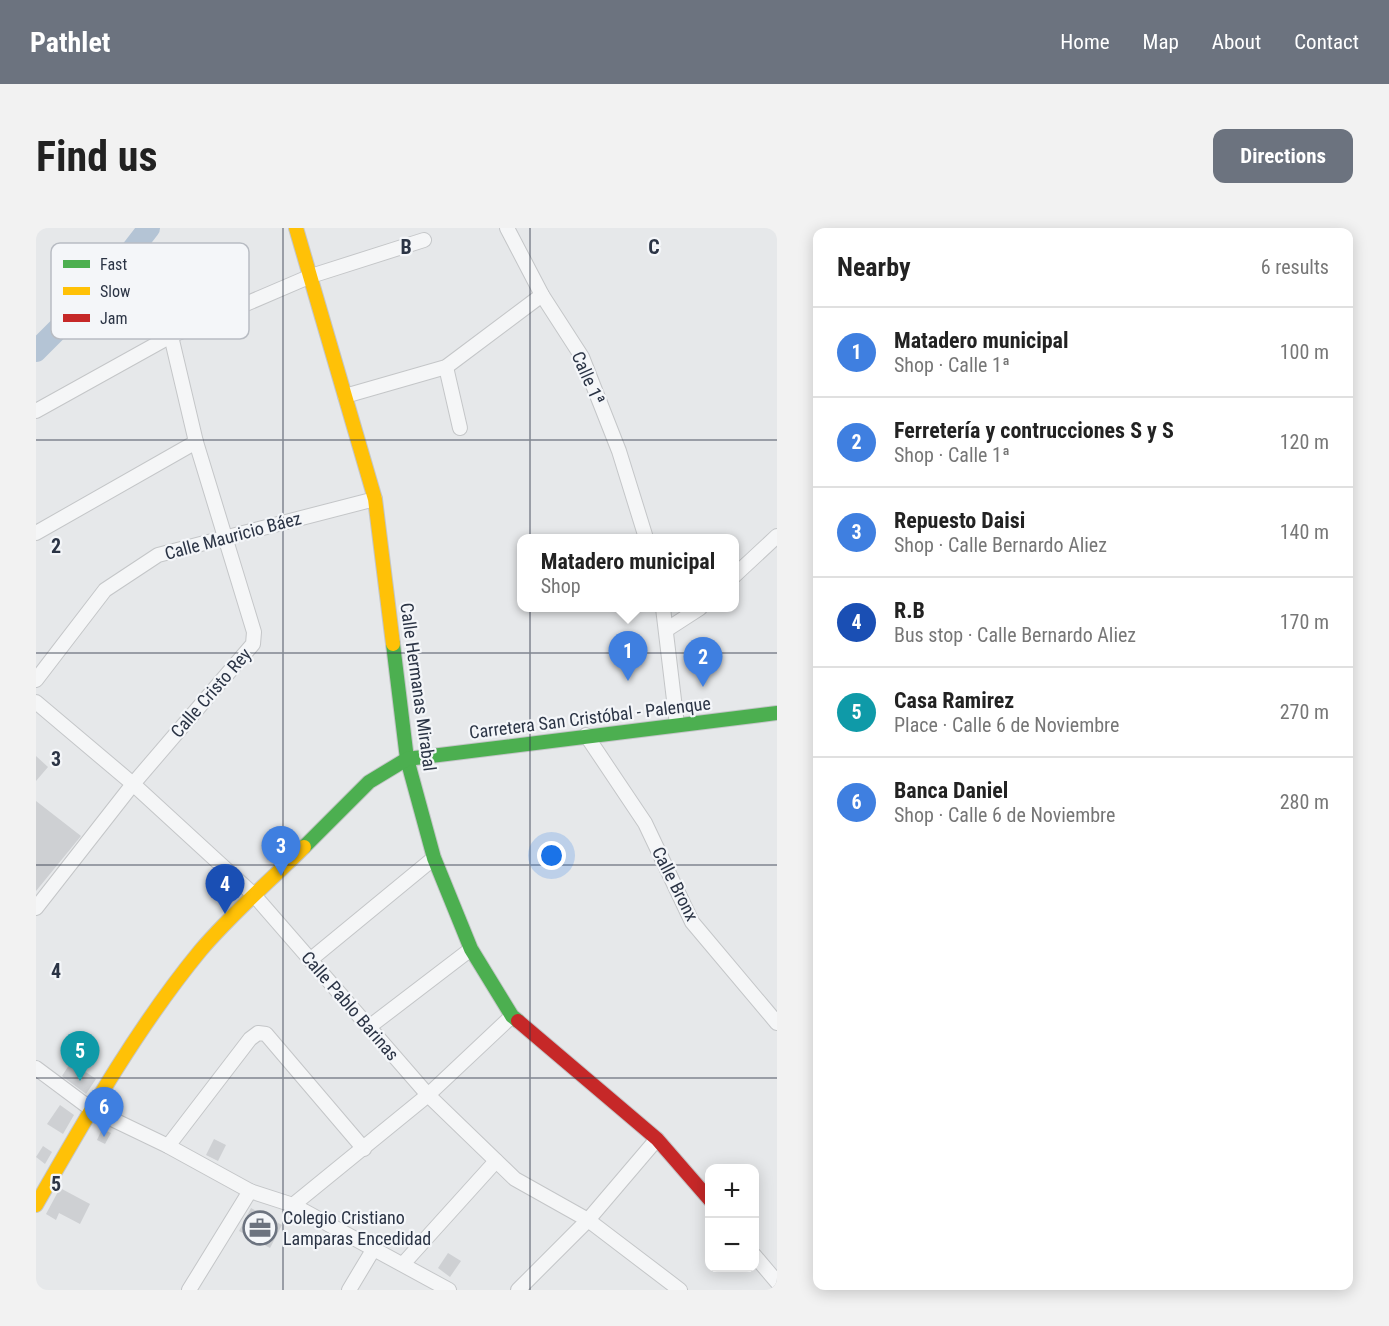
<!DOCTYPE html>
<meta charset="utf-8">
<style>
:root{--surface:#fff;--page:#f2f2f2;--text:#222;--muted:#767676;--line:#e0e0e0;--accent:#6c737f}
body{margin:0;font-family:"Roboto Condensed",sans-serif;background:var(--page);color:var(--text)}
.controls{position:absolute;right:18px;bottom:18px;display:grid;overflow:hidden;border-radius:12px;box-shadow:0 3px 15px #0003}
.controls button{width:54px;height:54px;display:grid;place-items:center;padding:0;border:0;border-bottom:2px solid var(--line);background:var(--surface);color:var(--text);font:30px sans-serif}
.you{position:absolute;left:516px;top:628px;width:21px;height:21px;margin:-15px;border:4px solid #fff;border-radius:50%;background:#1a73e8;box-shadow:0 0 0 9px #1a73e833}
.badge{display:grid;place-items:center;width:39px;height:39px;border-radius:50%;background:var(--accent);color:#fff;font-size:20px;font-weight:700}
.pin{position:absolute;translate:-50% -50px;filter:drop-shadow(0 2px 3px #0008)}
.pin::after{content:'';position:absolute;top:32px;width:21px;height:18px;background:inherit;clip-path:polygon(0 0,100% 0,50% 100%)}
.popup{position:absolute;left:481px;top:306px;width:222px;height:78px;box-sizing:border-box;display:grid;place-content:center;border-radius:12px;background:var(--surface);filter:drop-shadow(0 2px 4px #0005);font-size:20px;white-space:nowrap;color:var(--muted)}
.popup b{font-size:22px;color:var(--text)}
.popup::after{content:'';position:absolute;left:50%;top:100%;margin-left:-12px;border:12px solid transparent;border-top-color:var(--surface)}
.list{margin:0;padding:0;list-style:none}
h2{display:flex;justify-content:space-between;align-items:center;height:78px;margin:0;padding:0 24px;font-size:26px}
h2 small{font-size:20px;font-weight:400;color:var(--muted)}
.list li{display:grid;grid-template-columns:39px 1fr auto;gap:18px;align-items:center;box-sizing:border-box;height:90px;padding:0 24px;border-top:2px solid var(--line)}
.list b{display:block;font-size:22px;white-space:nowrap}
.list p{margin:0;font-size:20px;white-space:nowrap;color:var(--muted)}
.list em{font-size:20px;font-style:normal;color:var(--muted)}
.map{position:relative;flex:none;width:741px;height:1062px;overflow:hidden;border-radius:12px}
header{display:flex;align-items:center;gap:36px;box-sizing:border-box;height:84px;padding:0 30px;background:var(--accent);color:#fff}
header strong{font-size:28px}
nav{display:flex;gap:33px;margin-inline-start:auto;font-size:21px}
.intro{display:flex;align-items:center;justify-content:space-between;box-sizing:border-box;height:144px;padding:0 36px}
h1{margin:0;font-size:42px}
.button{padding:15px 27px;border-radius:12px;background:var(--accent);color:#fff;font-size:21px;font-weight:700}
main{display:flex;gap:36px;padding:0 36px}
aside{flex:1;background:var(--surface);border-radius:12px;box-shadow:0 3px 15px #0003}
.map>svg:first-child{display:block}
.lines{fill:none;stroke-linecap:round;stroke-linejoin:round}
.river{stroke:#b4c4d5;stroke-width:22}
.building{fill:#ced0d3}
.street-casing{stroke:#c4c6c8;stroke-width:16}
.fast-casing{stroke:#c4c6c8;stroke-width:16}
.slow-casing{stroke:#c4c6c8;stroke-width:16}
.jam-casing{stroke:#c4c6c8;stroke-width:16}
.street{stroke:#f5f6f7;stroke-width:14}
.fast{stroke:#4caf50;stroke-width:14}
.slow{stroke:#ffc107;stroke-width:14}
.jam{stroke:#c62828;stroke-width:14}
.grid{fill:none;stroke:#2b3445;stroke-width:1.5;stroke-opacity:0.55}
.labels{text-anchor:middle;stroke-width:4.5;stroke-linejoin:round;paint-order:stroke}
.street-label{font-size:18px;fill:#2b3445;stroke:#f4f6f9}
.poi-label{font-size:18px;fill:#2b3445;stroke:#f4f6f9;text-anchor:start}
.key{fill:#f4f6f9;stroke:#b8bcc3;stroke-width:1.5}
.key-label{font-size:16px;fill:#2b3445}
.grid-label{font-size:20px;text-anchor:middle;font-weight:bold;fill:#2b3445;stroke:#f4f6f9;stroke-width:4.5;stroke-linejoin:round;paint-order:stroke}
</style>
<header>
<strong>Pathlet</strong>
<nav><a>Home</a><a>Map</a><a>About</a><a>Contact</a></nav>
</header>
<div class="intro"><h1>Find us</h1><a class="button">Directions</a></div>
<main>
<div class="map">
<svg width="741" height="1062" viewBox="0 0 741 1062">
<rect width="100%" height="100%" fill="#e6e8ea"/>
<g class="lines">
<path class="river" d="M0,123L79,44L113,0"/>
</g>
<g class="building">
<path d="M0,528L12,539L0,553Z"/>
<path d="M0,573L45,608L0,663Z"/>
<path d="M35,834L60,851L50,866L26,848Z"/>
<path d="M24,877L38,887L27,906L11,896Z"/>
<path d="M66,901L75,905L69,916L61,912Z"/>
<path d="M178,911L190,917L182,933L170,927Z"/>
<path d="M7,918L16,924L9,936L0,929Z"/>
<path d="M24,960L54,976L44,996L23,985L20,992L10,986Z"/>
<path d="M215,980L246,997L234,1020L203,1003Z"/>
<path d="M412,1025L425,1033L414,1049L402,1040Z"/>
</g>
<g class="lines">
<defs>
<g id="street">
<path d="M471,0L506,67L546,129L583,223L610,310"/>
<path d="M410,139L424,200"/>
<path d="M309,168L410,139L506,67"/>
<path d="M0,183L135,108L275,48L388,12"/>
<path d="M0,305L160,214"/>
<path d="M698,348L741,308"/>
<path d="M627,380L641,497"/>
<path d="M630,402L664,380"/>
<path d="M0,452L69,362L122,327L339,271"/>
<path d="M0,474L97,556L218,667L392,867L479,951L552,992L644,1062"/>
<path d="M550,507L609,595L656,694L741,795"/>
<path d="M0,680L97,556L217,416L218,404L160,214L135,108"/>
<path d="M274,732L398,630"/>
<path d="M333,799L435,721"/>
<path d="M0,840L55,881L132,918L214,963L257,977L413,1062"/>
<path d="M132,918L214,811L222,805L230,806L328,921"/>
<path d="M257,977L392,867L476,788"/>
<path d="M718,1027L741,1054"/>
<path d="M367,1036L460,933"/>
<path d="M153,1062L214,963"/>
<path d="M313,1062L337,1022"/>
<path d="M482,1062L552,992L621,911"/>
</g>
<g id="fast">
<path d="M357,416L371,531L398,630L435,721L476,788L482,793"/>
<path d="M268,619L333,554L371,531L741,485"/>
</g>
<g id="slow">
<path d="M260,0L339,271L357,416"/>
<path d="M0,977C50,890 100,801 164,723C195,686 233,654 268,619"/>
</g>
<path id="jam" d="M482,793L621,911L674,972"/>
</defs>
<use href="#street" class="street-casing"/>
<use href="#fast" class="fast-casing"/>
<use href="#slow" class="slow-casing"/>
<use href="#jam" class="jam-casing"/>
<use href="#street" class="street"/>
<use href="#fast" class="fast"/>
<use href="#slow" class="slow"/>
<use href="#jam" class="jam"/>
</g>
<path class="grid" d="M247,0V1062M494,0V1062M0,212H741M0,425H741M0,637H741M0,850H741"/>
<defs>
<symbol id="office-ring" viewBox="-11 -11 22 22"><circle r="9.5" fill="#f4f6f9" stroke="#6c737f" stroke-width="1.5"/><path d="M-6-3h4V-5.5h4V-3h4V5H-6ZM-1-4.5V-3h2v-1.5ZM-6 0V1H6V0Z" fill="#6c737f"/></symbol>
</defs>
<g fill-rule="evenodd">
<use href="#office-ring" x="205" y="981" width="38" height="38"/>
</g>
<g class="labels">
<g class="street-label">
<text transform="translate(552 150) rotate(66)" y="6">Calle 1ª</text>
<text transform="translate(197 308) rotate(-15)" y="6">Calle Mauricio Báez</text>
<text transform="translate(382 459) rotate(82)" y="6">Calle Hermanas Mirabal</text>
<text transform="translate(175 465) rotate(-49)" y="6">Calle Cristo Rey</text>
<text transform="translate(554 490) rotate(-7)" y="6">Carretera San Cristóbal - Palenque</text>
<text transform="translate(639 656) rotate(63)" y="6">Calle Bronx</text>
<text transform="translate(314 778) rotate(49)" y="6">Calle Pablo Barinas</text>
</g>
<g class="poi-label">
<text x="247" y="996">Colegio Cristiano<tspan x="247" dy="21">Lamparas Encedidad</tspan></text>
</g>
</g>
<rect x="15" y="15" width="198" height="96" rx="9" class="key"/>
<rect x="27" y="32" width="27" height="8" fill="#4caf50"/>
<rect x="27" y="59" width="27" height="8" fill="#ffc107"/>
<rect x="27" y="86" width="27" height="8" fill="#c62828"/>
<g class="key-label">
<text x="64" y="42">Fast</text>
<text x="64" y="69">Slow</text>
<text x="64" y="96">Jam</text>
</g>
<g class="grid-label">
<text x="370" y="26">B</text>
<text x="618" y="26">C</text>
<text x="20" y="325">2</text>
<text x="20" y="538">3</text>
<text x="20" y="750">4</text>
<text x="20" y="963">5</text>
</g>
</svg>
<div class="controls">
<button>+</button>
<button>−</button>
</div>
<div class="you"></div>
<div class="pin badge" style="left:592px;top:453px;background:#3f7fe0">1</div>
<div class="popup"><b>Matadero municipal</b>Shop</div>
<div class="pin badge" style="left:667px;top:459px;background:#3f7fe0">2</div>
<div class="pin badge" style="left:245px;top:648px;background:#3f7fe0">3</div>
<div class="pin badge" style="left:189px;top:686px;background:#1a4fb4">4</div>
<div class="pin badge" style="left:44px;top:853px;background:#0f9aa8">5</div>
<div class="pin badge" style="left:68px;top:909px;background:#3f7fe0">6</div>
</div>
<aside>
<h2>Nearby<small>6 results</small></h2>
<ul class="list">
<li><span class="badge" style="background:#3f7fe0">1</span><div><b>Matadero municipal</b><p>Shop · Calle 1ª</p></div><em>100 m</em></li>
<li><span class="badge" style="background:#3f7fe0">2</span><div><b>Ferretería y contrucciones S y S</b><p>Shop · Calle 1ª</p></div><em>120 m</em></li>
<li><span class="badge" style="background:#3f7fe0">3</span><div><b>Repuesto Daisi</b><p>Shop · Calle Bernardo Aliez</p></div><em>140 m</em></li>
<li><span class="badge" style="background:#1a4fb4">4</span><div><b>R.B</b><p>Bus stop · Calle Bernardo Aliez</p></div><em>170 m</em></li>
<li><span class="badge" style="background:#0f9aa8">5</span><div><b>Casa Ramirez</b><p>Place · Calle 6 de Noviembre</p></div><em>270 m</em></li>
<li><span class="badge" style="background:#3f7fe0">6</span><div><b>Banca Daniel</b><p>Shop · Calle 6 de Noviembre</p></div><em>280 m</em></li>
</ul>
</aside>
</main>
